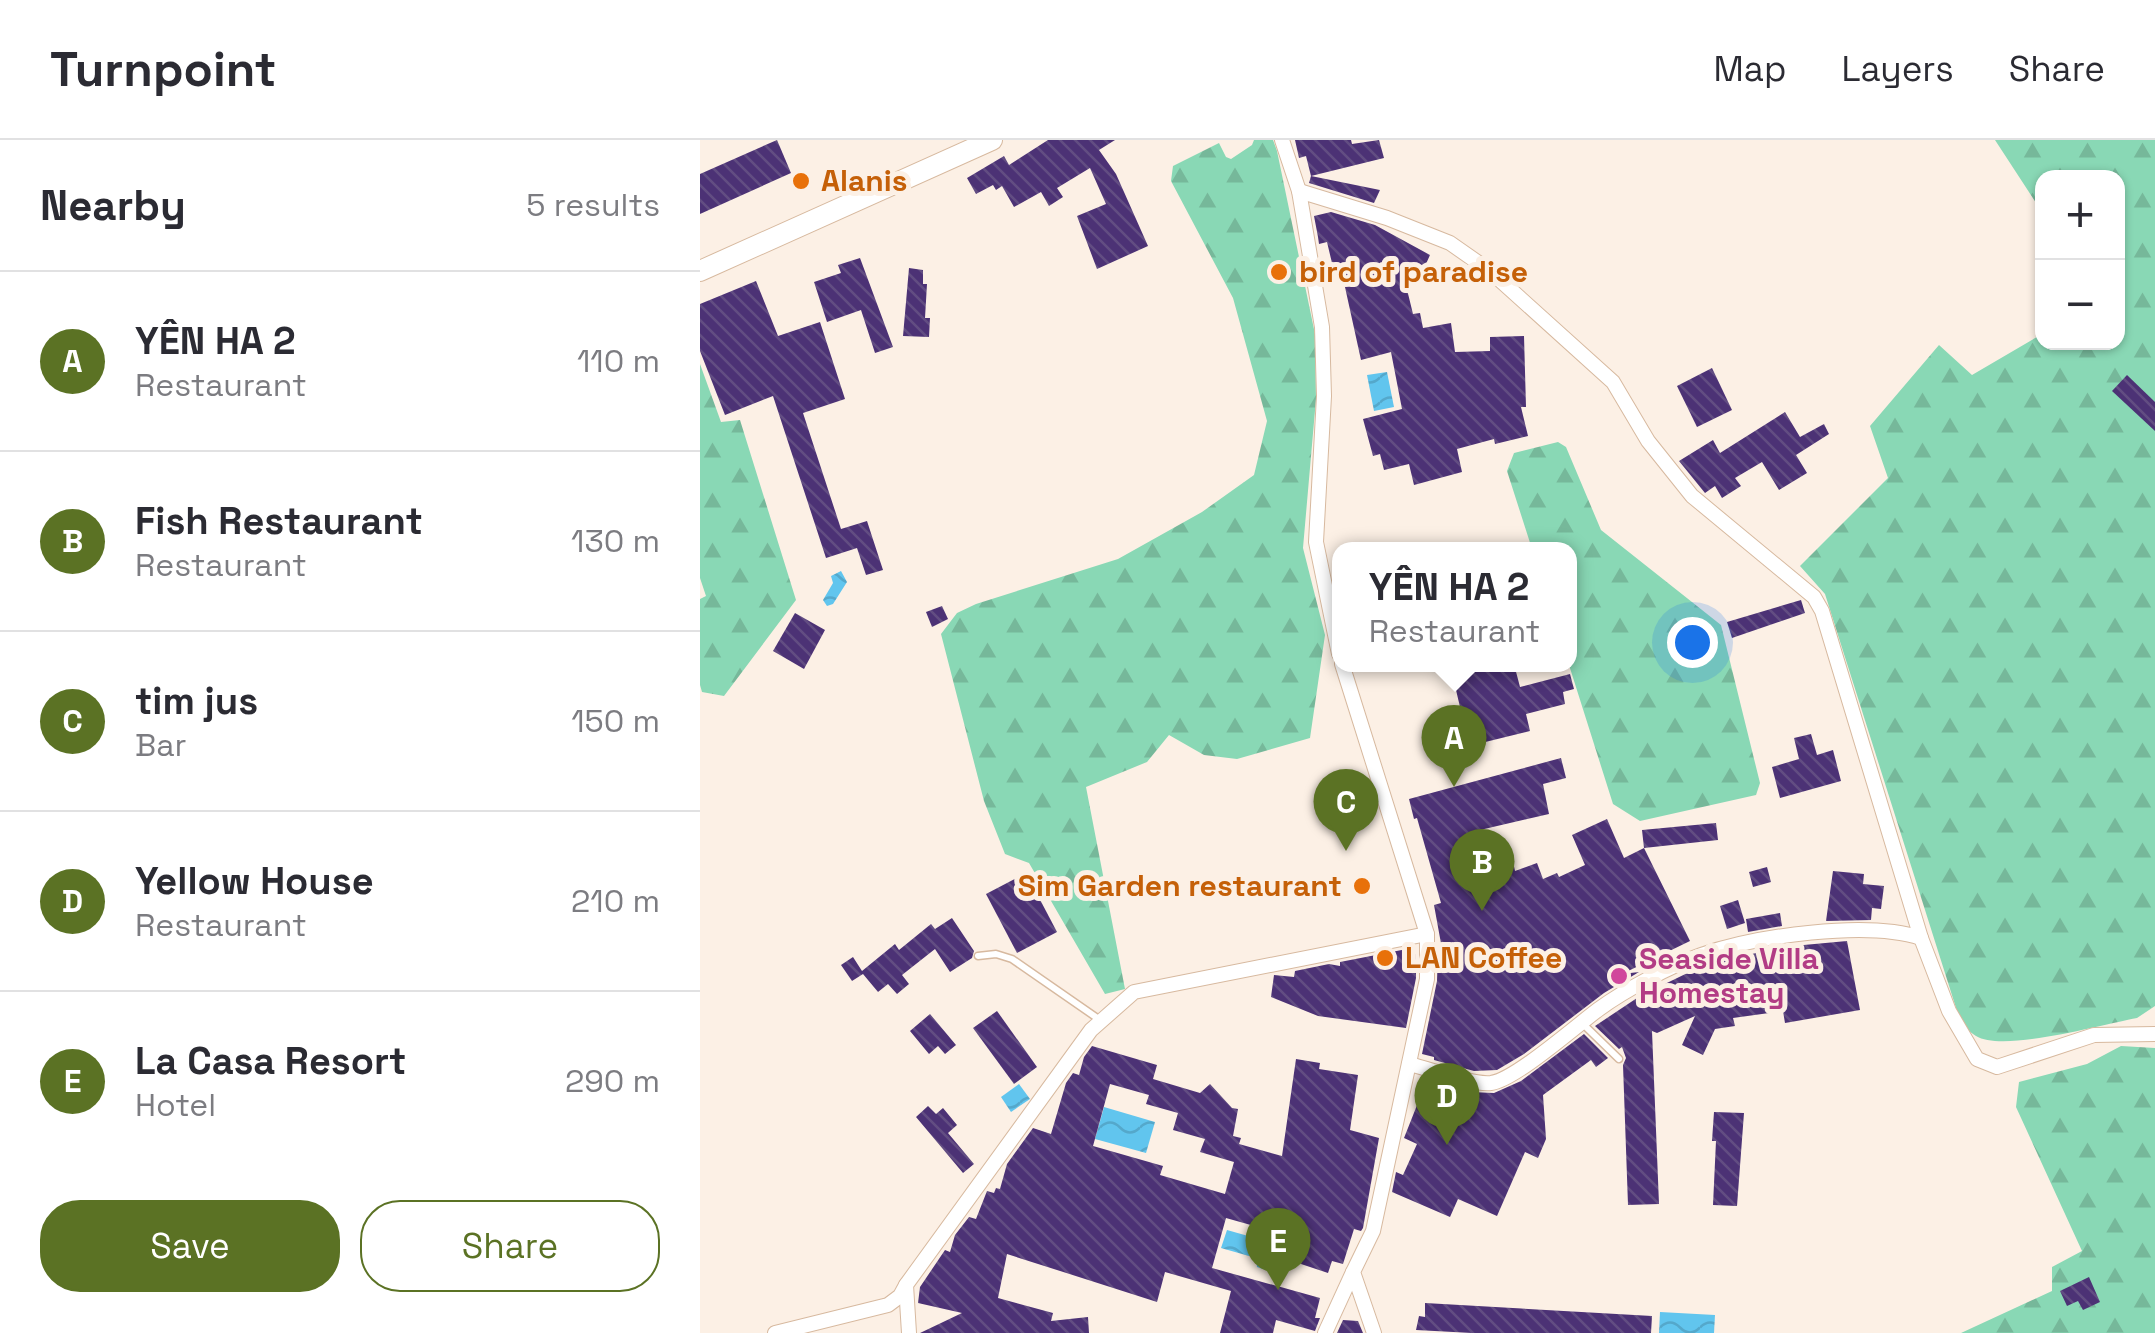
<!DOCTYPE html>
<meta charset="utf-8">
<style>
:root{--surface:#fff;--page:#f7f7f7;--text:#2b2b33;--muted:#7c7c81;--line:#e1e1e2;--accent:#5b7224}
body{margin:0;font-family:"Space Grotesk",sans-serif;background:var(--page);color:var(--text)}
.controls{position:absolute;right:30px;top:30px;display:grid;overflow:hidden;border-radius:20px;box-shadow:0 2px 8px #0004}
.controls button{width:90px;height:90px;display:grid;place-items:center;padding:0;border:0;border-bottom:2px solid var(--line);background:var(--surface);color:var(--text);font:50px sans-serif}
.you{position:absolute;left:992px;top:502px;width:35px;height:35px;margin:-25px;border:8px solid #fff;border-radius:50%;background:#1a73e8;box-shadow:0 0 0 15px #1a73e833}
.badge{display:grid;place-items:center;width:65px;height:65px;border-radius:50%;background:var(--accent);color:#fff;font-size:32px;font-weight:700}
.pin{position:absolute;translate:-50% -82px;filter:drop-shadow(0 2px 5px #0008)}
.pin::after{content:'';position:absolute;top:52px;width:35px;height:30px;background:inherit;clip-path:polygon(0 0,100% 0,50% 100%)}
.popup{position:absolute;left:632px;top:402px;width:245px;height:130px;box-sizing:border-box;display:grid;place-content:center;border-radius:20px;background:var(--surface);filter:drop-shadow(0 2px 8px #0005);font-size:32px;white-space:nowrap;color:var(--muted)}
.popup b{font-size:38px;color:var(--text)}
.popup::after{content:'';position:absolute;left:50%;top:100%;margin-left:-20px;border:20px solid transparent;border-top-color:var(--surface)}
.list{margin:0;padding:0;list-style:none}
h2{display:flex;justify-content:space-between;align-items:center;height:130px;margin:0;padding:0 40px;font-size:42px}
h2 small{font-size:32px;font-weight:400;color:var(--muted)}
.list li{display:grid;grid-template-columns:65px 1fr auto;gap:30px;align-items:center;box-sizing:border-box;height:180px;padding:0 40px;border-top:2px solid var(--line)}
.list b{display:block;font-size:38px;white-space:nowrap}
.list p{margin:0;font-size:32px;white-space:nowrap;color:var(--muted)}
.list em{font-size:32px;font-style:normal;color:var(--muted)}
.actions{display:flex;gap:20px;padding:30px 40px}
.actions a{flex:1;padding:22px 0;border:2px solid var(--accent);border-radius:40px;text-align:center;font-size:35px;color:var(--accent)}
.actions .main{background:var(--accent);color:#fff}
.map{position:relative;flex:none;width:1455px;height:1193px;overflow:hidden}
header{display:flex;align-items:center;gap:60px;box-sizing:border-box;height:140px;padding:0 50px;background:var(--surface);border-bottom:2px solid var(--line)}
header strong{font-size:48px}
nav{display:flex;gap:55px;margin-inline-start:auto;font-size:35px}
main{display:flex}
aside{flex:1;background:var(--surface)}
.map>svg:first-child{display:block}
.forest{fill:url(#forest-firs)}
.water{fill:url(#water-waves)}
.building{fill:url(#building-back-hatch);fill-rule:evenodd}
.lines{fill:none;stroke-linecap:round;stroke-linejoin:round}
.lane-casing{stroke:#d7b99f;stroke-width:9}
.street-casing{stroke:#d7b99f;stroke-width:16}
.secondary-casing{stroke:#d7b99f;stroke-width:22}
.lane{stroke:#fff;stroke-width:6}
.street{stroke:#fff;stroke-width:14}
.secondary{stroke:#fff;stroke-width:20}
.food-dot{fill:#e8710a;stroke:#fcf0e5;stroke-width:4}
.hotel-dot{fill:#d1479c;stroke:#fcf0e5;stroke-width:4}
.labels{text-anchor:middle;stroke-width:10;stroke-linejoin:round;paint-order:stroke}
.food-label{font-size:30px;font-weight:bold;fill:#c56008;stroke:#fcf0e5;text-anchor:start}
.hotel-label{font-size:30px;font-weight:bold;fill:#b23c85;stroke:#fcf0e5;text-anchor:start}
</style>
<header>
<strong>Turnpoint</strong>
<nav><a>Map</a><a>Layers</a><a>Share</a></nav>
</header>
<main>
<aside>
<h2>Nearby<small>5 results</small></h2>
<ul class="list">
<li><span class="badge">A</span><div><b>YÊN HA 2</b><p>Restaurant</p></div><em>110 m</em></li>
<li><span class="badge">B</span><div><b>Fish Restaurant</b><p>Restaurant</p></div><em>130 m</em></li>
<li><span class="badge">C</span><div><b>tim jus</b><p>Bar</p></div><em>150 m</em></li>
<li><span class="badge">D</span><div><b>Yellow House</b><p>Restaurant</p></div><em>210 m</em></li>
<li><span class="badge">E</span><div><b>La Casa Resort</b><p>Hotel</p></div><em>290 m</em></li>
</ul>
<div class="actions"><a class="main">Save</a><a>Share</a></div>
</aside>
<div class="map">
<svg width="1455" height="1193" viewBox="0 0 1455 1193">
<defs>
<pattern id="forest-firs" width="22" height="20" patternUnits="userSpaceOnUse" patternTransform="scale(2.5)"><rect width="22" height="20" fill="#89d8b5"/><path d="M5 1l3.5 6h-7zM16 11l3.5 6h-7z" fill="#76b89a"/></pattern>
<pattern id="water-waves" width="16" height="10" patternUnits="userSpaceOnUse" patternTransform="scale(2.5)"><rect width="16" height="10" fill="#61c5ee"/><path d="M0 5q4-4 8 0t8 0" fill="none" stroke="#54a8cb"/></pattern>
<pattern id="building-back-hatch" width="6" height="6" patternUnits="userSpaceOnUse" patternTransform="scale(2.5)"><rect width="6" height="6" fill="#4c3275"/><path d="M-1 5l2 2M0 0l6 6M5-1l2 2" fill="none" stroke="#624d82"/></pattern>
</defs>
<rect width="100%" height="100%" fill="#fcf0e5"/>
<g class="forest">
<path d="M554,0H573L577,11L615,194L616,259L603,408L625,495L610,598L537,619L504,615L469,595L447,622L386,647L425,849L405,854L329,723L305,714L284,661L241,494L257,473L276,464L418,419L502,372L554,335L567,281L533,158L471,41L473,26L519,3L526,17L531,19L552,5Z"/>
<path d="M1295,0H1455V866L1437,878C1403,884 1303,913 1276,896C1266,890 1262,881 1257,871L1125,454L1100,426L1188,338L1170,286L1239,205L1272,235L1342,194V202H1418V38H1342V72Z"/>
<path d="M0,224L21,282L40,280L96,460L24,556L2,552L0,545V459L6,456L0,438Z"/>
<path d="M858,302L866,307L901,390L1021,485L1060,643L1056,655L940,681L913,664L869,525V410L832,409L807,331L814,313Z"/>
<path d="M1421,906L1455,908V1193H1261L1352,1151V1127L1382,1111L1316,967L1319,942L1387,924Z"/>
</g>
<g class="water">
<path d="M687,232L694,267L674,271L667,235Z"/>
<path d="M141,431L147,442L133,464L127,466L123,460L133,443L131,436Z"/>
<path d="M319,944L330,959L311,972L301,957Z"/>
<path d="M404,967L455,982L446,1013L395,999Z"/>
<path d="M527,1090L576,1104L566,1130L557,1127L556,1118L521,1108Z"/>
<path d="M960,1172L1015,1175L1014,1193H959Z"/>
</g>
<g class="building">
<path d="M77,0L91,33L0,74V34Z"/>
<path d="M348,0H415L399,10L416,34L448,106L397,129L377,76L406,64L390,28L357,48L363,57L349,66L341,52L314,67L302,46L296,50L293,45L276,54L267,38L304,16L309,25Z"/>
<path d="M595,0H651L652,4L679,0L684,18L611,36L606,16L599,18Z"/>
<path d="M611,36L680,50L674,63L609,43Z"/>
<path d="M631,72L675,85L730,115L721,135L701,125L713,174L720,173L723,188L751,183L755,212L790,211V197L824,196L826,267H821L828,296L795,304L794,299L757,309L762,332L714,345L709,324L684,330L680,314L673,316L663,279L702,269L691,212L661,220L643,138L636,140L627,102L619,104L618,97L614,76Z"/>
<path d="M160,118L193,207L175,213L161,170L127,182L114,142L141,133L138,125Z"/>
<path d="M209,128L223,130V144H227L225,178H230L229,197L203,196Z"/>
<path d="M56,141L78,196L120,182L145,259L103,273L141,389L167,381L183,430L166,435L157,408L126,418L73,256L25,275L0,211V164Z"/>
<path d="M1012,228L1032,270L997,287L977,246Z"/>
<path d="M1427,235L1455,262V291L1412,251Z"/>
<path d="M1085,272L1100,297L1124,284L1129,294L1096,315L1107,333L1079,350L1062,322L1035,338L1041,346L1022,358L1015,346L1005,353L979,321L1013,300L1020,313Z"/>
<path d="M1101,460L1105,473L1032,498L1027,482Z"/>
<path d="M242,466L248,479L232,487L226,472Z"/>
<path d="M95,473L125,490L104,529L73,511Z"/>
<path d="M750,524H814L820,547L870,534L874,549L863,552L865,564L826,574L830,591L769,606Z"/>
<path d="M1111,594L1117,615L1133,610L1141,641L1080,658L1072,627L1099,619L1094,598Z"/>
<path d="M861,618L866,638L843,644L849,674L780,690L787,723L812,717L815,731L837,723L843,739L857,733L859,737L885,725L872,695L907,679L924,718L944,708L942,690L1016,683L1018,700L944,708L990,801L922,834L939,832L904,853L824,914L797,930L774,931L734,920V917L722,914L737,841L738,810L742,809L734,765L741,763L717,678L714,679L709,659Z"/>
<path d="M1067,727L1071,742L1053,747L1049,732Z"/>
<path d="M1133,731L1164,734L1163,744L1184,746L1181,769L1172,768L1171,780L1126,781Z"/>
<path d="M326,733L357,792L317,813L286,754Z"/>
<path d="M1038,760L1045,783L1027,789L1020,766Z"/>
<path d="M1080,773L1082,786L1048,792L1046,779Z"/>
<path d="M252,778L274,811L272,818L250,832L235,809L202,835L209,844L197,854L188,844L178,852L163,834L152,841L141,825L153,817L162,831L195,804L199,810L231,784L235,789Z"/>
<path d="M1147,801L1160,870L1085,883L1083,871L1033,878L1035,886L1015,889L1003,915L982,905L995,876L957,893L952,891L959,1064L928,1065L923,925L926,918L922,907L919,909L895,886L940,856L1004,825L1082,807Z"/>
<path d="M712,808L713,815L716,814V838L706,888L618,876L571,857L574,835L594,837L595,831L629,824L640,826V822Z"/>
<path d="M297,871L337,927L314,944L273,888Z"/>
<path d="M230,874L256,905L245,914L238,906L229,914L210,891Z"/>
<path d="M884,894L908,918L896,927L891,920L843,955L846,999L838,1018L825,1012L797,1076L758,1059L750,1077L692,1052L696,1032L703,1035L717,1004L704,998L727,940L770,952L794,953L821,941Z"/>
<path d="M392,906L457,925L453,939L500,953L510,944L532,968L538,969L533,996L541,998L539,1004L582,1016L596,919L620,923L619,929L658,935L650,990L679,998L663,1088L661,1091L654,1089L643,1124L632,1121L628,1133L601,1124L604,1112L590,1108L593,1097L526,1078L512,1128L620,1158L615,1178H620L615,1191L576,1180L573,1193H520L531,1151L465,1132L457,1162L307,1114L298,1158L353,1173L351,1181L388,1177L389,1193H220L262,1173L218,1163L220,1147L245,1110L250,1112L255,1095L269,1077L276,1079L287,1051L294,1053L296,1048L300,1049L307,1024L333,988L351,994L366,943L373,933L379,935L384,917ZM410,944L449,955L446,964L478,973L473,990L505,999L500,1012L534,1022L525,1054L460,1035L463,1026L393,1006Z"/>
<path d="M228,966L236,974L243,968L257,985L248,993L274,1024L263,1033L216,977Z"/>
<path d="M1014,972L1044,973L1037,1066L1013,1065L1016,1001H1012Z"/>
<path d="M1389,1137L1400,1162L1383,1170L1378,1161L1367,1166L1360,1151Z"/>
<path d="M725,1163L952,1176L951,1193H772L716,1190L719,1176L725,1177Z"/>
<path d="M643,1180L658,1181L663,1193H637Z"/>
</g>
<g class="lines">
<defs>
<g id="lane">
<path d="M278,816L296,814L312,819L400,880"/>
<path d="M882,883L919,919"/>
</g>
<g id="street">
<path d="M582,0L599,51L622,187L624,256L616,402L639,514"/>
<path d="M599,51L687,78L750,103L790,131L913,242L948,301L992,356L1114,457L1122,471L1221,798L1249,871L1277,919L1297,927L1394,895L1455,894"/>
<path d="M642,524L727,794V839L673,1091L653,1132L674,1193"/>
<path d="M709,924C731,929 770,945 791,943C815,940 877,885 899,869C925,850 970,826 1001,815C1056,796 1166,780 1221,798"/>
<path d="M75,1193L188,1165L200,1156L206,1145"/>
<path d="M209,1193L206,1145L391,890L434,852L727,794"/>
<path d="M625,1193L653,1132"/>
</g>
<path id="secondary" d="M0,131L292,0"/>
</defs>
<use href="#lane" class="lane-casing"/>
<use href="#street" class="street-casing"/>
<use href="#secondary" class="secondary-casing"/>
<use href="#lane" class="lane"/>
<use href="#street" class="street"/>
<use href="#secondary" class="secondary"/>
</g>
<g class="food-dot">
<circle cx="101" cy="41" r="10"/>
<circle cx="579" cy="132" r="10"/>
<circle cx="662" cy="746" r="10"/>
<circle cx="685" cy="818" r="10"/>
</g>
<circle class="hotel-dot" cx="919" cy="836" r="10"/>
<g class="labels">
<g class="food-label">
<text x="121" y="51">Alanis</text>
<text x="599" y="142">bird of paradise</text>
<text x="642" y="756" text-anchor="end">Sim Garden restaurant</text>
<text x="705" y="828">LAN Coffee</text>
</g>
<g class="hotel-label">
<text x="939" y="829">Seaside Villa<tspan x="939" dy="34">Homestay</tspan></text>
</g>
</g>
</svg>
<div class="controls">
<button>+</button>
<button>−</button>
</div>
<div class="you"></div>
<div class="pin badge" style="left:754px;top:647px">A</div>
<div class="popup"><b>YÊN HA 2</b>Restaurant</div>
<div class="pin badge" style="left:782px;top:771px">B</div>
<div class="pin badge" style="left:646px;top:711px">C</div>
<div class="pin badge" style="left:747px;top:1005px">D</div>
<div class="pin badge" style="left:578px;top:1150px">E</div>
</div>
</main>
